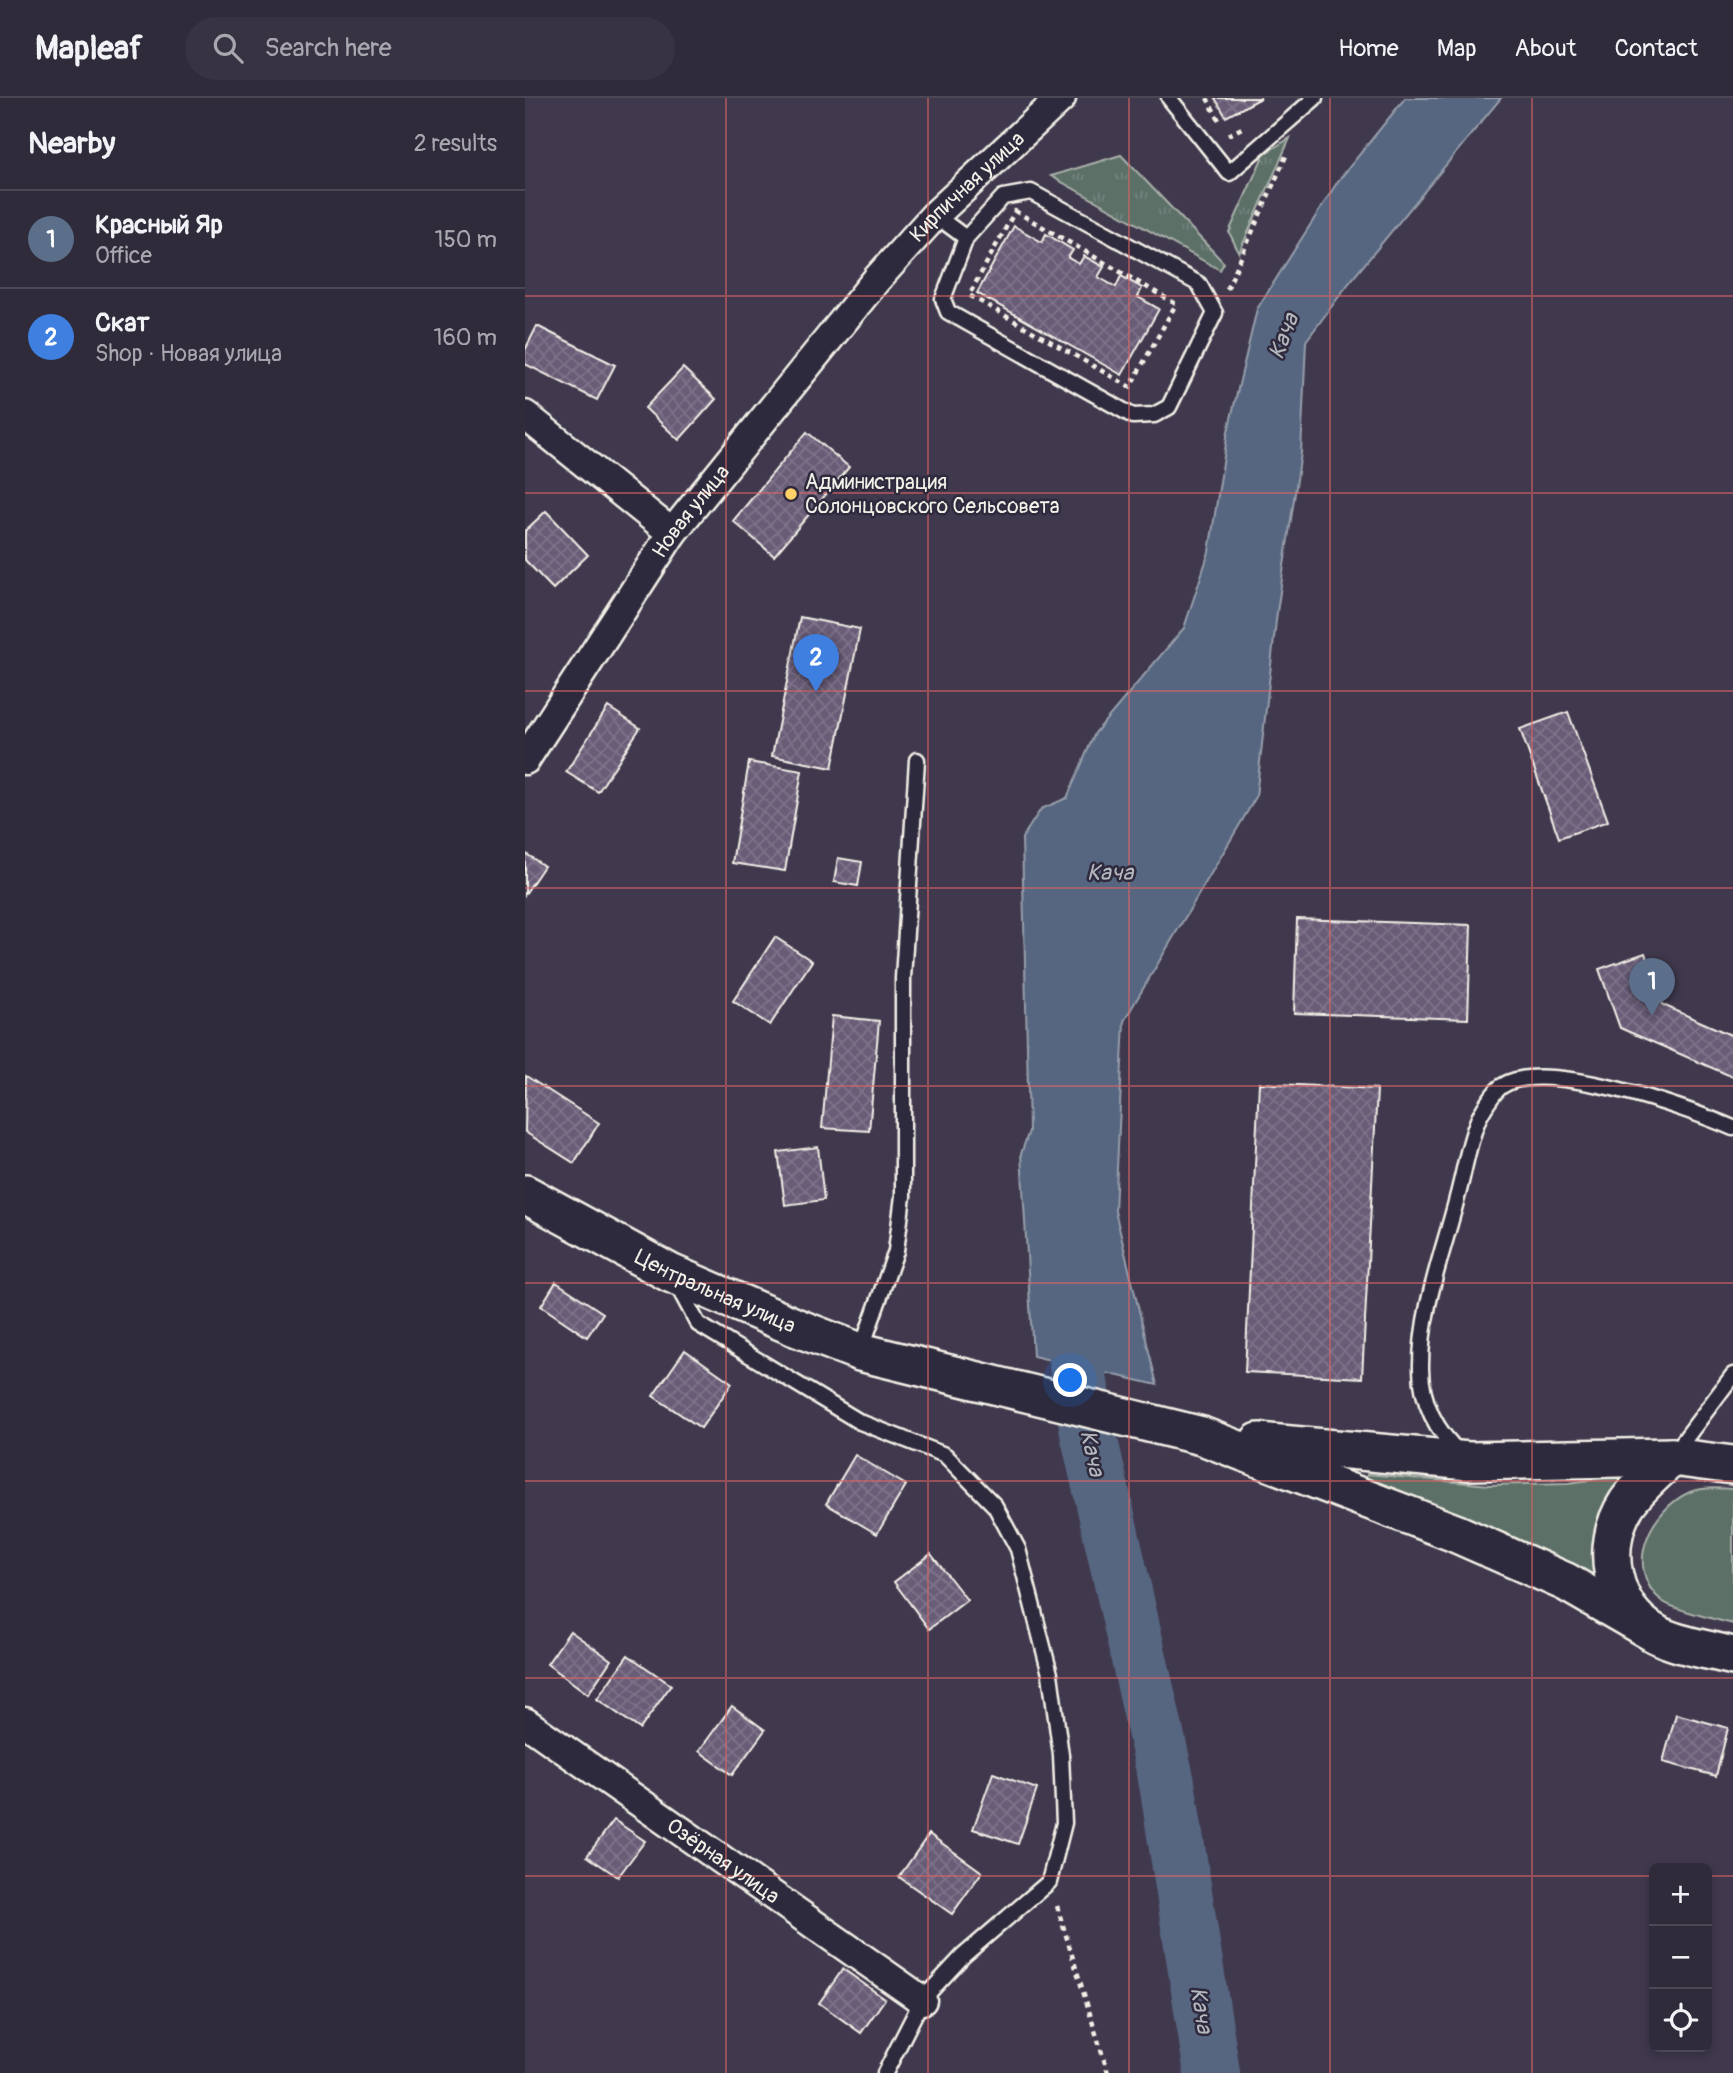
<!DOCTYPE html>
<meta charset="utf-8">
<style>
:root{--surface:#302b3a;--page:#383342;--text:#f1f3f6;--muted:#a8a7af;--line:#4b4754;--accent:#d6ab8b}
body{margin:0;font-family:Pangolin,sans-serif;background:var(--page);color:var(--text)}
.controls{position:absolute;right:21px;bottom:21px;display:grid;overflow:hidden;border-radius:10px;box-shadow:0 4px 10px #0003}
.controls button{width:63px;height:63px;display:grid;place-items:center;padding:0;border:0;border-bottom:2px solid var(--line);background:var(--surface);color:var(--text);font:35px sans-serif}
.you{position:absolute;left:546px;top:1283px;width:24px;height:24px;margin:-18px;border:5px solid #fff;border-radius:50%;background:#1a73e8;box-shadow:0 0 0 10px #1a73e833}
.badge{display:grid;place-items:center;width:46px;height:46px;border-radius:50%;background:var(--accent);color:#fff;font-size:23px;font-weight:700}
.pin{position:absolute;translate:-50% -58px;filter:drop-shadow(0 2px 4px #0008)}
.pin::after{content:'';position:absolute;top:37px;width:24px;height:21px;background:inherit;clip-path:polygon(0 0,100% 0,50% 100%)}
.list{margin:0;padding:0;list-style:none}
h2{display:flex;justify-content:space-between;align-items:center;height:91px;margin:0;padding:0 28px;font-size:30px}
h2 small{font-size:23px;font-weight:400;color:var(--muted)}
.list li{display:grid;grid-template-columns:46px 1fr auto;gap:21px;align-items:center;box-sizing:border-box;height:98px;padding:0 28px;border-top:2px solid var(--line)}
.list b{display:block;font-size:26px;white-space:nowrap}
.list p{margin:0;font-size:23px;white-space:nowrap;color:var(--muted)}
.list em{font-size:23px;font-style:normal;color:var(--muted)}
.icon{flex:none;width:38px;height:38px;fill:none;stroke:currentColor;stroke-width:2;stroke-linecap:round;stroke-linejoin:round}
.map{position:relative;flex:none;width:1208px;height:1975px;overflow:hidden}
header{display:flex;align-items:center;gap:42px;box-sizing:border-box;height:98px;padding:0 35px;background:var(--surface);border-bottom:2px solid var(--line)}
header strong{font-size:33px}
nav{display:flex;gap:38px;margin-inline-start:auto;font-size:24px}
.search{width:490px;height:63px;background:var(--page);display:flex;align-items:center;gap:18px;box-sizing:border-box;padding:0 24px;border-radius:38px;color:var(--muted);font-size:26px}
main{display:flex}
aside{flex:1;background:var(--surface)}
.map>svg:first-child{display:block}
.green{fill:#5c6f68;stroke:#a8b0a8;stroke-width:2}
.park{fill:url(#park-tufts);stroke:#a8b0a8;stroke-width:2}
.water{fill:#576681;stroke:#969eaa;stroke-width:2}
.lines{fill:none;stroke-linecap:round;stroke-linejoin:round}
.river{stroke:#576681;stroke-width:56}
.building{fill:url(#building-cross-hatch);stroke:#f4f1e8;stroke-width:2}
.service-casing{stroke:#f4f1e8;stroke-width:19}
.minor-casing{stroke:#f4f1e8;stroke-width:33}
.tertiary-casing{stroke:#f4f1e8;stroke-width:42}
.path{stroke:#f4f1e8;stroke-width:4.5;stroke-dasharray:5 5;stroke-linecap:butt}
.service{stroke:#2f2a3d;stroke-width:14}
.minor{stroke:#2f2a3d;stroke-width:28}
.tertiary{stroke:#2f2a3d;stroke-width:37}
.grid{fill:none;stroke:#df6462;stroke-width:2;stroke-opacity:0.55}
.poi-dot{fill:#ffd166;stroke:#2f2a3d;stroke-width:2.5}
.labels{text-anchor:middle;stroke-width:5;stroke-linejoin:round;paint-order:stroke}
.street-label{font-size:21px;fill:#f4f1e8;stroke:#2f2a3d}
.poi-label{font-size:21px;fill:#f4f1e8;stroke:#2f2a3d;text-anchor:start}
.water-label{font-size:23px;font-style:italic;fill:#b5b9bf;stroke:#2f2a3d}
</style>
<header>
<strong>Mapleaf</strong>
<div class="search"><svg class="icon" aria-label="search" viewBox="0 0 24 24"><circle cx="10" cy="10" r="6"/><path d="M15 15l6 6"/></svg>Search here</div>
<nav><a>Home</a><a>Map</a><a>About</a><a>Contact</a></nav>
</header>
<main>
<aside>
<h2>Nearby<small>2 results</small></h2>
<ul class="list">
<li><span class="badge" style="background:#5c6f8a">1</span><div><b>Красный Яр</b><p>Office</p></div><em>150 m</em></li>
<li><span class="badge" style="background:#3f7fe0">2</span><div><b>Скат</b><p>Shop · Новая улица</p></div><em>160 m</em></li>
</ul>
</aside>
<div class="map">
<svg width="1208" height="1975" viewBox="0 0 1208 1975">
<defs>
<pattern id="park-tufts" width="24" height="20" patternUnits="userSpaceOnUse" patternTransform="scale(1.75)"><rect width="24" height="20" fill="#5c6f68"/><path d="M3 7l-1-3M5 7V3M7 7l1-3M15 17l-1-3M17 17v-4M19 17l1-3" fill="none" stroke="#74847e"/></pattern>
<pattern id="building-cross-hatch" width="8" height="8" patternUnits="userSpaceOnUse" patternTransform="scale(1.75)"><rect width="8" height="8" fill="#685b77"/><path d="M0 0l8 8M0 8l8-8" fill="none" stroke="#7e738a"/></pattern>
</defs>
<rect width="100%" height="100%" fill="#40394e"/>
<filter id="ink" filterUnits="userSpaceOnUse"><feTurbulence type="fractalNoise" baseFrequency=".0143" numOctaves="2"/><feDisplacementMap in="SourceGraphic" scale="14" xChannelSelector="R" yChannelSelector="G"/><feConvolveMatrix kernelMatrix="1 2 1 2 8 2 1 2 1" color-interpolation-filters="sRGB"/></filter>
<g filter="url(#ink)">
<g class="green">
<path d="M842,1376L965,1387L1043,1385L1102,1377L1074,1484L987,1438L841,1382Z"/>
<path d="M1208,1391V1526C1193,1522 1146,1511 1137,1503C1097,1470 1126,1411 1165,1394C1176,1389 1196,1390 1208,1391Z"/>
</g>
<g class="park">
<path d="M765,40L714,155L704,134L739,56Z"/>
<path d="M596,57L699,165L695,172L526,78Z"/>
</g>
<path class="water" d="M880,0H976L824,185L781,243L776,355L752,514L731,699L599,923L590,1113L632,1287L508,1258L496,1056L504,1033L497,740L516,711L542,700L570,635L659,530L684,454L703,333L732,211L813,83Z"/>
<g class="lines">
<path class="river" d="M540,1193L563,1334L642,1685L687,1975"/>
</g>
<g class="building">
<path d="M690,0H736L701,19Z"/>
<path d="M489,128L517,144L521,136L548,152L543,160L554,166L559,158L579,169L573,179L591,189L596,178L617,190L613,199L634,211L597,277L452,195Z"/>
<path d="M12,228L90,267L72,302L0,266V252Z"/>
<path d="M158,270L191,301L154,342L120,310Z"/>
<path d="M282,334L324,369L249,458L208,423Z"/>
<path d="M21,413L63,457L28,491L0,462V433Z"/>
<path d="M275,519L335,531L307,670L247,658Z"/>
<path d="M83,609L115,630L73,694L41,674Z"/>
<path d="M1043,614L1083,723L1034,740L995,631Z"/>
<path d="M224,664L277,673L260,773L207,765Z"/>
<path d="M0,755L19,768L0,796Z"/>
<path d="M313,760L337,764L333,788L309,784Z"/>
<path d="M772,821L946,827L943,921L769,915Z"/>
<path d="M250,839L287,863L245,927L208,903Z"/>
<path d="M1120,855L1138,907L1208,938V979L1095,930L1074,871Z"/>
<path d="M307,918L354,923L344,1033L297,1030Z"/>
<path d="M1,978L74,1025L49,1065L0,1034Z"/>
<path d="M734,985L852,991L837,1280L720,1274Z"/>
<path d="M293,1049L299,1102L260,1107L253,1054Z"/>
<path d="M31,1184L78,1215L62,1239L16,1208Z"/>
<path d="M160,1252L207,1285L176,1330L128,1298Z"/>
<path d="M330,1357L381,1387L352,1436L301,1406Z"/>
<path d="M406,1456L442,1502L404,1531L369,1484Z"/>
<path d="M45,1533L86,1562L63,1596L22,1566Z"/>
<path d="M103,1557L146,1587L115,1631L72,1601Z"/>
<path d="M207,1608L240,1632L207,1677L174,1653Z"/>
<path d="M1151,1616L1203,1630L1191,1678L1138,1664Z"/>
<path d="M468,1675L512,1691L493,1746L448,1731Z"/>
<path d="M89,1722L120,1743L93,1779L62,1758Z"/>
<path d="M404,1736L457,1774L427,1816L374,1779Z"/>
<path d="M318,1871L360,1901L336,1935L294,1905Z"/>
</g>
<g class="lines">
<defs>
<g id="service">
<path d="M644,0L704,75L790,0"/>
<path d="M506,94L674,186L690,215L644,309L629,317L608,318L423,214L418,201L441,140L478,99Z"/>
<path d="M410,117L441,140"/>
<path d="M151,1185L173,1226L335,1324L420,1357L470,1408L493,1451L525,1576L536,1657L539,1725L524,1784L438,1858L397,1902L360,1975"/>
<path d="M336,1252L371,1153L378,1098V880L392,662"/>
<path d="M935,1355C912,1334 896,1304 896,1271C895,1213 918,1155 932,1100C939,1075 943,1046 953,1022C957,1013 969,993 977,988C1019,959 1164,1011 1208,1030"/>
<path d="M1148,1357L1208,1277"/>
</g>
<g id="minor">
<path d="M0,317L147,435"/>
<path id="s1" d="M0,662L147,435L352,181L410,117L536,0"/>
<path id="s2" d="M0,1624L397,1902"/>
</g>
<g id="tertiary">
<path id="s3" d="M0,1096L145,1175L270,1229L335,1254L677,1338L930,1435L1041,1484L1131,1536"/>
<path d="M734,1344L944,1363L1147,1359"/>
<path d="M1208,1367L1147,1359C1131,1374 1114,1388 1102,1405C1074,1448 1085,1510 1131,1536C1150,1547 1186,1552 1208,1558"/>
</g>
</defs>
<use href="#service" class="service-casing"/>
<use href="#minor" class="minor-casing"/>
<use href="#tertiary" class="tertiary-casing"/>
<g class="path">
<path d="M682,0L695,24"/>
<path d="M703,37L719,29"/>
<path d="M490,113L651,206L605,289L444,197Z"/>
<path d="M702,191L761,58"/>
<path d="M532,1808L583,1975"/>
</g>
<use href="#service" class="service"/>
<use href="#minor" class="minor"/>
<use href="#tertiary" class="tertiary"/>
</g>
</g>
<path class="grid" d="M201,0V1975M403,0V1975M604,0V1975M805,0V1975M1007,0V1975M0,198H1208M0,395H1208M0,593H1208M0,790H1208M0,988H1208M0,1185H1208M0,1383H1208M0,1580H1208M0,1778H1129M1182,1778H1208"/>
<circle class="poi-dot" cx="266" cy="396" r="7"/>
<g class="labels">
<g class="street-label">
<text dy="7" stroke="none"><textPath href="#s1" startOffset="726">Кирпичная улица</textPath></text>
<text dy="7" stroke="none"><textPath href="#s1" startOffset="299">Новая улица</textPath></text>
<text dy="7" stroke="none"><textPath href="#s3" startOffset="214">Центральная улица</textPath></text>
<text dy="7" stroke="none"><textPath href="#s2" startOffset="242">Озёрная улица</textPath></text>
</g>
<g class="poi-label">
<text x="280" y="391">Администрация<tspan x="280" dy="24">Солонцовского Сельсовета</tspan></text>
</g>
<g class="water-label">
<text transform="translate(758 238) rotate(-69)" y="8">Кача</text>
<text x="585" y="782">Кача</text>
<text transform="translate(568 1355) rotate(78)" y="8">Кача</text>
<text transform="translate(677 1912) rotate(81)" y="8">Кача</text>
</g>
</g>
</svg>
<div class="controls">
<button>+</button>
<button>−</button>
<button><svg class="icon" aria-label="locate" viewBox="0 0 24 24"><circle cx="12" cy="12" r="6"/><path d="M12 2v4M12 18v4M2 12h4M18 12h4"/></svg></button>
</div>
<div class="you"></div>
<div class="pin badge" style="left:1127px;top:918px;background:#5c6f8a">1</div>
<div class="pin badge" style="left:291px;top:594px;background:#3f7fe0">2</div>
</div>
</main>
